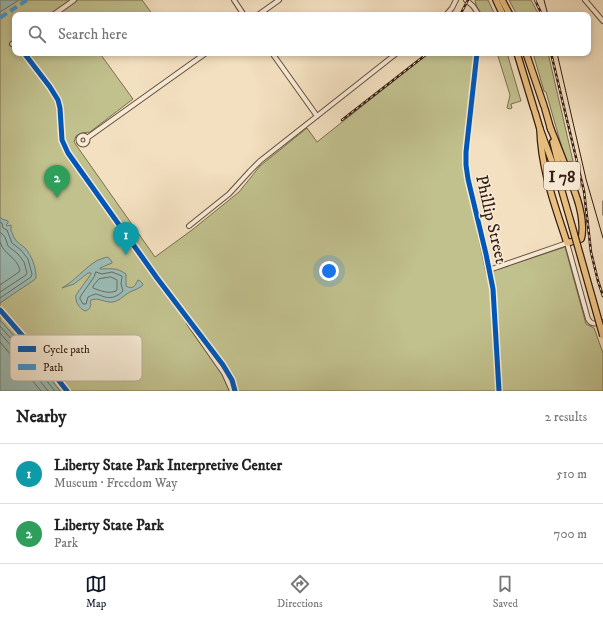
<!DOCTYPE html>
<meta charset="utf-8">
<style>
:root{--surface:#fff;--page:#f6f6f6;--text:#222;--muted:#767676;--line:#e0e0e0;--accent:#111827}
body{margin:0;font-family:"IM FELL DW Pica",serif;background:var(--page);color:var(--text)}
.you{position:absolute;left:329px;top:271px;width:14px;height:14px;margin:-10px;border:3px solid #fff;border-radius:50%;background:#1a73e8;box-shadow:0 0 0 6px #1a73e833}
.badge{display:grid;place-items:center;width:26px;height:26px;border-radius:50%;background:var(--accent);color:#fff;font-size:13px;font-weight:700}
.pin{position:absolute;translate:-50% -33px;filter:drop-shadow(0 1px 2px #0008)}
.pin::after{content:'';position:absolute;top:21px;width:14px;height:12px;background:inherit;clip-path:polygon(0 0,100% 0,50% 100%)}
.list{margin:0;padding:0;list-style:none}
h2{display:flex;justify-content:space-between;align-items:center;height:52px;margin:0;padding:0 16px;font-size:17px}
h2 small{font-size:13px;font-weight:400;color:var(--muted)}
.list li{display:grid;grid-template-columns:26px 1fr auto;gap:12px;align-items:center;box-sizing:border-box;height:60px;padding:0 16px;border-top:1px solid var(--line)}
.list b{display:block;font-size:15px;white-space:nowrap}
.list p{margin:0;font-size:13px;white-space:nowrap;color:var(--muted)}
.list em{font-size:13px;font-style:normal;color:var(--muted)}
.icon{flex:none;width:22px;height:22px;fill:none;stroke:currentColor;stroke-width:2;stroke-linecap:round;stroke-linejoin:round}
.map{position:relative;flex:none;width:603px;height:391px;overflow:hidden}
.search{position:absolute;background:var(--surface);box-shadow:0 2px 6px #0003;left:12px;right:12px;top:12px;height:44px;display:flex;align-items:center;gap:10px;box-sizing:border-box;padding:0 14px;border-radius:8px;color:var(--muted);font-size:15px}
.sheet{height:172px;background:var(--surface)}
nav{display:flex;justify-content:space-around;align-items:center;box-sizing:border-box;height:56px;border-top:1px solid var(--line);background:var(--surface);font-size:11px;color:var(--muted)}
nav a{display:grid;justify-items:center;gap:2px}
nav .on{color:var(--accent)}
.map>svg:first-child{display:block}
.green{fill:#c1c18e;stroke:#7c6e50}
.water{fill:#9cbdb6;stroke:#737d74}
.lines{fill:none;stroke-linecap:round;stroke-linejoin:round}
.shore{stroke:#696c64;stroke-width:1}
.minor-casing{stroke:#654d3d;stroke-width:6}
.highway-casing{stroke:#361c11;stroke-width:8}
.minor{stroke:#f7ebd6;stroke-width:4}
.highway{stroke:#eac080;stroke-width:5.5}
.tram{stroke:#361c11;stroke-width:1}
.rail-casing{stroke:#361c11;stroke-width:2.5}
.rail{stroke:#f7ebd6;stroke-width:1;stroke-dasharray:3;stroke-linecap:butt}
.highway-bridge-casing{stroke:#361c11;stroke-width:8;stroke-linecap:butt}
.highway-bridge{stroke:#eac080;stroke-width:5.5}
.quiet{stroke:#3e9bde;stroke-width:4;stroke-dasharray:8 4;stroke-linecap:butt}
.cycleway-casing{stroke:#f7ebd6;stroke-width:8}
.cycleway{stroke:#0057b8;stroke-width:5}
.labels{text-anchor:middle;stroke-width:3;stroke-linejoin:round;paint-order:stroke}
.shield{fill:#f7ebd6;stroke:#705a4c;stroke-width:1}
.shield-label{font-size:16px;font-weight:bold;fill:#361c11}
.street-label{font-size:17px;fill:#361c11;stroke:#f7ebd6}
.key{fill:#f7ebd6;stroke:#bdad9b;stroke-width:1}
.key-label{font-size:11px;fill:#361c11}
</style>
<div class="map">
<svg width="603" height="391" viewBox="0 0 603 391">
<rect width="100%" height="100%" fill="#f3e0c0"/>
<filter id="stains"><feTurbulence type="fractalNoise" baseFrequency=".005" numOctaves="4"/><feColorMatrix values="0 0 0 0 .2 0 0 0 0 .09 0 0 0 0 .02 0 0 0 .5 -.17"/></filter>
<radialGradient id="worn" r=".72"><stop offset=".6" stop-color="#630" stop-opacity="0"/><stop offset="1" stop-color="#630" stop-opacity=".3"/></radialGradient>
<g class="green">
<path d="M19,0H142L153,15H15V53H103L101,55L133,99L90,132L82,133L76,136L74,142L155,257L192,230L239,192L260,166L307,128L317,142L429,53H475L463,162L464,170L486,273L565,247L586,324L594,328L603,353V391H60L37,362L0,320V303L32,280L0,223V12Z"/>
<path d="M475,0H488L495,15H481L476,5Z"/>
<path d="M509,0H531L539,15H517Z"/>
<path d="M497,53H507L521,101L511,104L512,108L510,109L507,108L510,95Z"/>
<path d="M533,53H548L573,161L566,162L546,92L544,91Z"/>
</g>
<g class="water">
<path d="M0,0H19L0,12Z"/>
<path d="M0,217L2,219L8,221V223L6,225L7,226L11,225V231C13,233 13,237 15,239C17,243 22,245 25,248C32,256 36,267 36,278L34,280L0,303Z"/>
<path d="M107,257L109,258L112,262V263L100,268V269C111,269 116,267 126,274V286C133,290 135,286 138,280L140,281L143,284L142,286C138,289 134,290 130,292C124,295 121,300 113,302C105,303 99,297 91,300L90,303L91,304C90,308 89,310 85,311C79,308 75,302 76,295L91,274V273H88L74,284L62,288C75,281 84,268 98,260C101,259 104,258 107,257Z"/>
<path d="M0,320L37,362L60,391H0Z"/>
</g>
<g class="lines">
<g class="shore">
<path d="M0,222L2,223L3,228L7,230L12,243L21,250L28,259L32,274L31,277L0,298"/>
<path d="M0,232L5,237L8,246L18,254L24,262L27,273L26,275L0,292"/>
<path d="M0,242C4,255 16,256 20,270L19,272L0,285"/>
<path d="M96,272L102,274L112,272L122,276V277L121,284L123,291C118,296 112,299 105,297C101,296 98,294 95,294C93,295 90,296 88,297L86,304H83L80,299V297L94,277Z"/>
<path d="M111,277L117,280V289L116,291C108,294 101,291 93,288V286L99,279Z"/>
<path d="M0,326L33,364L55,391"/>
<path d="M0,333L30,368L48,391"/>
<path d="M0,342L41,391"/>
</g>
<defs>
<g id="minor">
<path d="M234,0L244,15"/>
<path d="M466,0L473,6L479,15"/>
<path d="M585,0L603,21"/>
<path d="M53,15L74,0"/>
<path d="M258,15L279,0"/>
<path d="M446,15L452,8L456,0"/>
<path d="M12,44L15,42"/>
<path d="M24,53L50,87L58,100L60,108L62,140L68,153L157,278L223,365L232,380L235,391"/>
<path d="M272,53L317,116"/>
<path d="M477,53L466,152V165L468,179L486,254L493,289L499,391"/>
<circle cx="83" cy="140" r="4.5"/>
<path d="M87,138L206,53"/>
<path d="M189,226L229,194L250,171L260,161L397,53"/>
<path d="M489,270L567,243L588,319C592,326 597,323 603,322"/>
<path d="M189,323L224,373L232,391"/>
</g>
<g id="highway">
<path d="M496,0L503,15"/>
<path d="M502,0L510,15"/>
<path d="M517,53L534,109"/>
<path d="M526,53L544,106"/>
<path d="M545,109L551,130"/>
<path d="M535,112L540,129L559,181L572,226"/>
<path d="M540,129C541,169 555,206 567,243L581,239L582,235C584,216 577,197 570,179C564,161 557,144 550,127"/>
<path d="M553,142L562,178"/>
</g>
</defs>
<use href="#minor" class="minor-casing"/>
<use href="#highway" class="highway-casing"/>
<use href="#minor" class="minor"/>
<use href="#highway" class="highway"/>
<g class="tram">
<path d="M544,0L548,15"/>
<path d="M557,53L586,179L603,238"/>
<path d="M603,201V215"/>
</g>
<defs>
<g id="rail">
<path d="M535,0L542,15"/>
<path d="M460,15L468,0"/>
<path d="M551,53L584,191L591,252L598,281L603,296"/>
<path d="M342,120L428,53"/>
</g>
</defs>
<use href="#rail" class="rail-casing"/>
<use href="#rail" class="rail"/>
<defs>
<path id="highway-bridge" d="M572,226L603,336"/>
</defs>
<use href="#highway-bridge" class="highway-bridge-casing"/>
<use href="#highway-bridge" class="highway-bridge"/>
<path class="quiet" d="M0,17H1L27,0"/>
<defs>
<g id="cycleway">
<path d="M24,53L50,87L58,100L60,108L62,140L68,153L157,278L223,365L232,380L235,391"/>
<path d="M477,53L466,152V165L468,179L486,254L493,289L499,391"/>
<path d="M0,310L34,349L67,391"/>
</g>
</defs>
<use href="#cycleway" class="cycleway-casing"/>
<use href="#cycleway" class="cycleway"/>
</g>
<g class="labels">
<rect class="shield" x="544" y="162" width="36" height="28" rx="3"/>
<g class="shield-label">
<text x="562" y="182">I 78</text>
</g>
<g class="street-label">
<text transform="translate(492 219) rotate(77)" y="6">Phillip Street</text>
</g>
</g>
<rect x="10" y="335" width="132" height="46" rx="6" class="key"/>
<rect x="18" y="346" width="18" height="6" fill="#0057b8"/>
<rect x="18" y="364" width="18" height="6" fill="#3e9bde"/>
<g class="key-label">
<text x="43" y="353">Cycle path</text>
<text x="43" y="371">Path</text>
</g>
<rect width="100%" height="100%" filter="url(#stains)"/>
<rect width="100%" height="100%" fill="url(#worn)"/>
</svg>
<div class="you"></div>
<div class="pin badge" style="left:126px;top:255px;background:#0f9aa8">1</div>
<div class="pin badge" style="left:57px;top:198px;background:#2e9e5b">2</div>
<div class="search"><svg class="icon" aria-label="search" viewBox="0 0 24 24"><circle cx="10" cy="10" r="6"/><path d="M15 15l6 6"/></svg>Search here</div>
</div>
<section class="sheet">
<h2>Nearby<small>2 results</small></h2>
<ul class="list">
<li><span class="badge" style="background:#0f9aa8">1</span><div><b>Liberty State Park Interpretive Center</b><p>Museum · Freedom Way</p></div><em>510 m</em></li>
<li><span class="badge" style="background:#2e9e5b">2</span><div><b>Liberty State Park</b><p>Park</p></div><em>700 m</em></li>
</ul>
</section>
<nav>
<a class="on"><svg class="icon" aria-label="map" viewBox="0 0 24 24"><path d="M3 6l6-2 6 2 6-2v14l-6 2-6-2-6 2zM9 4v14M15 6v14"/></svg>Map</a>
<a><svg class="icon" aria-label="directions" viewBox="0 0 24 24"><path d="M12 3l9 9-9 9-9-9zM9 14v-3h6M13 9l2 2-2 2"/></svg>Directions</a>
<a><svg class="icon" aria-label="saved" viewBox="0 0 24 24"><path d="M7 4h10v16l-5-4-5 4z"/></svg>Saved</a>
</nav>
